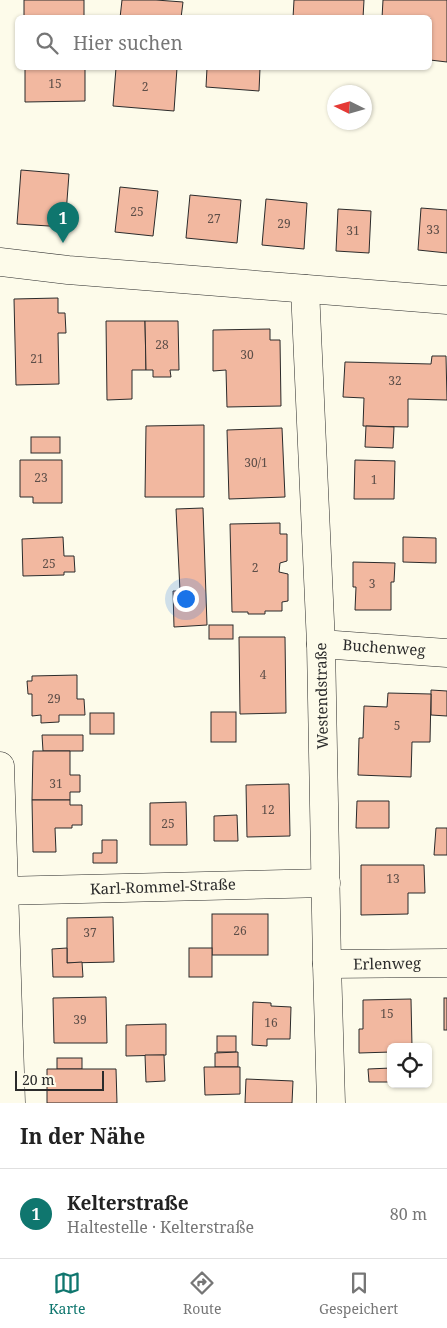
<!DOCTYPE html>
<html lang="de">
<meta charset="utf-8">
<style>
:root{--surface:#fff;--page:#f6f6f6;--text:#222;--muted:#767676;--line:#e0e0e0;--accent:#0f766e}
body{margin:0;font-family:"Noto Serif",serif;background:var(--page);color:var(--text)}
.controls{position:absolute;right:15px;bottom:15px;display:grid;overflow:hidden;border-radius:8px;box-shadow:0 1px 4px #0004}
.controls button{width:45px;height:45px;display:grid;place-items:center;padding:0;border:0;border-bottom:1px solid var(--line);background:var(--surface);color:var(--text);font:25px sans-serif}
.compass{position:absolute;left:327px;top:85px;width:45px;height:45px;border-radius:50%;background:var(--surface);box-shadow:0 1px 4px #0004;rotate:275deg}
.scale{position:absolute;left:15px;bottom:12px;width:89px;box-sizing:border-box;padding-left:5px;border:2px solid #2b2b2b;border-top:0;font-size:14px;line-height:18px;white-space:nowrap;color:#2b2b2b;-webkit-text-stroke:4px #fdfbea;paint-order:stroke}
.you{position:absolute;left:185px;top:598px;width:18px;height:18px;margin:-12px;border:4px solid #fff;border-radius:50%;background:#1a73e8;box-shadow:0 0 0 8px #1a73e833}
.badge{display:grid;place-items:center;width:32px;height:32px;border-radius:50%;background:var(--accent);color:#fff;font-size:16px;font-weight:700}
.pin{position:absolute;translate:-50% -41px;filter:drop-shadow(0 1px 2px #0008)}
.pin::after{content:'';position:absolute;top:26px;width:18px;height:15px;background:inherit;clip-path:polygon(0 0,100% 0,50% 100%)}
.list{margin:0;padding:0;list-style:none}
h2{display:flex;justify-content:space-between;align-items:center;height:65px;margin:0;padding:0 20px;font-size:21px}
h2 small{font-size:16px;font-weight:400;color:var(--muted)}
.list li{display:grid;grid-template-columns:32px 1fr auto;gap:15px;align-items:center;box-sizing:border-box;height:90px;padding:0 20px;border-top:1px solid var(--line)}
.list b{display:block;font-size:19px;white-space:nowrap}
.list p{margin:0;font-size:16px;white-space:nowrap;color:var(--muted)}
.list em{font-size:16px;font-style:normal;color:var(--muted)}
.icon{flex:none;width:28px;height:28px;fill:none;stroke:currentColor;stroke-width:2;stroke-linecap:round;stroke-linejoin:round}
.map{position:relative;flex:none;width:447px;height:1103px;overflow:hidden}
.search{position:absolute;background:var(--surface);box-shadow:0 1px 4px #0004;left:15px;right:15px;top:15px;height:55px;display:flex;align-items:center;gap:12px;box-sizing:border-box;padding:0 18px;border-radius:8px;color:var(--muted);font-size:19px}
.sheet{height:155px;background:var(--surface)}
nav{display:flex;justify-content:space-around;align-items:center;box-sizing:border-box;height:70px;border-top:1px solid var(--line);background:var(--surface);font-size:14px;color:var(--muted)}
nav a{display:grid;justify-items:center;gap:2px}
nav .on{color:var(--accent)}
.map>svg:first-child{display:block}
.building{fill:#f2b8a0;stroke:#2b2b2b}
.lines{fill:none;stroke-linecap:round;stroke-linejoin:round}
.minor-casing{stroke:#2b2b2b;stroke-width:29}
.minor{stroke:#fdfbea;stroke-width:28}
.labels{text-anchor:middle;stroke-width:4;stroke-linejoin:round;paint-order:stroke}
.number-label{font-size:12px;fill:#5d4e48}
.street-label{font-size:15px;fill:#2b2b2b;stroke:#fdfbea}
</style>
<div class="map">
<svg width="447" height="1103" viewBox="0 0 447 1103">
<rect width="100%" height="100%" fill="#fdfbea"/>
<g class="building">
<rect x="24" y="0" width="60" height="18"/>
<path d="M122,0H156L183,2L181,18H120Z"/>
<path d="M294,0H364L363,18H293Z"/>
<path d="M383,0H447V62L430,60V18H382Z"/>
<path d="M25,68H85V101L25,102Z"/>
<path d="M116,68H177L174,111L113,106Z"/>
<path d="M207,68H260L259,91L206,87Z"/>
<path d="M21,170L69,174L65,227L17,224Z"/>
<path d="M120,187L158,191L153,236L115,232Z"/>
<path d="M190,195L241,200L237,243L186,238Z"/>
<path d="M266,199L307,203L304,249L262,245Z"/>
<path d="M421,208L447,210V253L418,250Z"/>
<path d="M338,209L371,211L369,253L336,251Z"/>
<path d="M58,298V313H65L66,333H58L59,384L16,385L14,299Z"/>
<path d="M106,321H145L146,370H132V399L107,400Z"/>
<path d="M145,321H178L179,370H170L171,377H153V370H146Z"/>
<path d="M270,329V340H280L281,406L227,407L226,370L213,371V330Z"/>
<path d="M432,356H446L447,400L408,399V427L363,426L364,398L343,397L345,362L431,364Z"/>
<path d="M204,425V497H145L146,426Z"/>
<path d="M366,426L394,427L393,448L365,447Z"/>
<path d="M282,428L285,497L229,499L227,430Z"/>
<rect x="31" y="437" width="29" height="16"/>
<path d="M20,460H62V503H33V497H20Z"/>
<path d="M355,460L395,461L394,499H354Z"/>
<path d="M203,508L207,625L174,627L173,591H180L176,509Z"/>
<path d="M280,523V534H287V561L280,563L279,572L288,574V601L282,602V611H265V614H248V612H232L230,524Z"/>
<path d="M63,537L64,556H74L75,572H64V575L23,576L22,539Z"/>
<path d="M403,537L436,538V563L403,562Z"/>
<path d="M353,562L395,563L394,582H391V610H355L356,587H353Z"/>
<rect x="209" y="625" width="24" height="14"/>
<path d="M239,637H285L286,713L240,714Z"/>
<path d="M77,675V699H84L85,715H59V722L41,723V715L32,716V694H28L27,681H32V676Z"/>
<path d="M431,690L447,691V716L431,715Z"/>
<path d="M388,693L431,694L430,742H412L411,777L358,775L359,738H363L364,706L387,707Z"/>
<rect x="211" y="712" width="25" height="30"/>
<rect x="90" y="713" width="24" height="21"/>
<path d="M42,735H83V751H43Z"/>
<path d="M33,751H70V775H80V792H70V800H32Z"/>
<path d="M289,784L290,836L247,837L246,785Z"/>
<path d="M32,800H70V805H82V825H72V828H55L56,852H33Z"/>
<path d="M357,801H389V828H356Z"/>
<path d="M186,802L187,845H150V803Z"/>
<path d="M237,815L238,841H214V816Z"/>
<path d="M436,828H447V855H434Z"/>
<path d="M102,840H117V863H93V853H102Z"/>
<path d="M361,865H424L425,893H408V914L361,915Z"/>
<rect x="212" y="914" width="56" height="41"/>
<path d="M113,917L114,962L67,963V918Z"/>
<path d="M67,948V963L82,962L83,977H53L52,949Z"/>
<rect x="189" y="948" width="23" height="29"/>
<path d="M106,997L107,1043H54L53,998Z"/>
<rect x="444" y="998" width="3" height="32"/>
<path d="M411,999L412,1047H391V1052L359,1053V1029H363V1000Z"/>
<path d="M253,1002L271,1003V1006L291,1007L290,1039H267V1046L252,1045Z"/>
<path d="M166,1024V1055L126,1056V1025Z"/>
<rect x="217" y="1036" width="19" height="16"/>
<path d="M238,1052V1067H215V1053Z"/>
<path d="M145,1055H164L165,1081L146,1082Z"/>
<rect x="57" y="1058" width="25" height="11"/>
<path d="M204,1067H240V1094L205,1095Z"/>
<path d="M391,1068V1082H369L368,1069Z"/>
<path d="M47,1069H116L117,1103H47Z"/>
<path d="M246,1079L293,1081L292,1103H245Z"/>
</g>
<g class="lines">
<defs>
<g id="minor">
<path d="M0,262L68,270L447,300"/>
<path d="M305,289L321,644L327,964L331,1103"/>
<path d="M321,644L447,653"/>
<path d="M0,766L11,1103"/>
<path d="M0,891L326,883"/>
<path d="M327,964L447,963"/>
</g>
</defs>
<use href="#minor" class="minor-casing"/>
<use href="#minor" class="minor"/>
</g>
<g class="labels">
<g class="number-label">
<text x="55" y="88">15</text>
<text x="145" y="91">2</text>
<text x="137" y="216">25</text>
<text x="214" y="223">27</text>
<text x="284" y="228">29</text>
<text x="433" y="234">33</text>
<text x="353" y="235">31</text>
<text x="162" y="349">28</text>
<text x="247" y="359">30</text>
<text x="37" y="363">21</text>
<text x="395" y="385">32</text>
<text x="256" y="467">30/1</text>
<text x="41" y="482">23</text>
<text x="374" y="484">1</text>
<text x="49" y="568">25</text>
<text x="255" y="572">2</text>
<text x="372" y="588">3</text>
<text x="263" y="679">4</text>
<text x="54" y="703">29</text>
<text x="397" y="730">5</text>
<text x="56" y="788">31</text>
<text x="268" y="814">12</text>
<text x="168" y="828">25</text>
<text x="393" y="883">13</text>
<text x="240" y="935">26</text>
<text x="90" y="937">37</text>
<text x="387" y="1018">15</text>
<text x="80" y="1024">39</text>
<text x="271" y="1027">16</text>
</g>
<g class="street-label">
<text transform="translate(384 648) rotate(4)" y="5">Buchenweg</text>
<text transform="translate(322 696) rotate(-91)" y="5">Westendstraße</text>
<text transform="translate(163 887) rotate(-2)" y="5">Karl-Rommel-Straße</text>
<text transform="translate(387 964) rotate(-1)" y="5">Erlenweg</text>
</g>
</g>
</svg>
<div class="controls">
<button><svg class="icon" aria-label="locate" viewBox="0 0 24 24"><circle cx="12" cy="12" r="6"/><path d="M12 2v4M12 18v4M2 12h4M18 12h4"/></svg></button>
</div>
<svg class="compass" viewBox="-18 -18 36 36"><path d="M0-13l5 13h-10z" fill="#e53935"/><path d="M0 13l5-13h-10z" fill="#767676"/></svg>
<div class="scale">20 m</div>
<div class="you"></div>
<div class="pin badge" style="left:63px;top:243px">1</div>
<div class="search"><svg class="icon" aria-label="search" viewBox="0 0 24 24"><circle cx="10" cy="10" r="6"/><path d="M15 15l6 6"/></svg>Hier suchen</div>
</div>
<section class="sheet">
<h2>In der Nähe<small></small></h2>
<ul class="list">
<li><span class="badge">1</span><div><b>Kelterstraße</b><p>Haltestelle · Kelterstraße</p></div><em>80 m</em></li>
</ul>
</section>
<nav>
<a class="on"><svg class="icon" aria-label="map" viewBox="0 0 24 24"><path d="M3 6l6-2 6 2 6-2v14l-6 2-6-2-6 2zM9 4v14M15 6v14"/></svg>Karte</a>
<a><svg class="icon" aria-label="directions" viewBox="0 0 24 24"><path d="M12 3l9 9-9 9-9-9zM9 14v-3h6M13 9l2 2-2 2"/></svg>Route</a>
<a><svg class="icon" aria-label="saved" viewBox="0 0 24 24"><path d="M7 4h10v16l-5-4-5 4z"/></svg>Gespeichert</a>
</nav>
